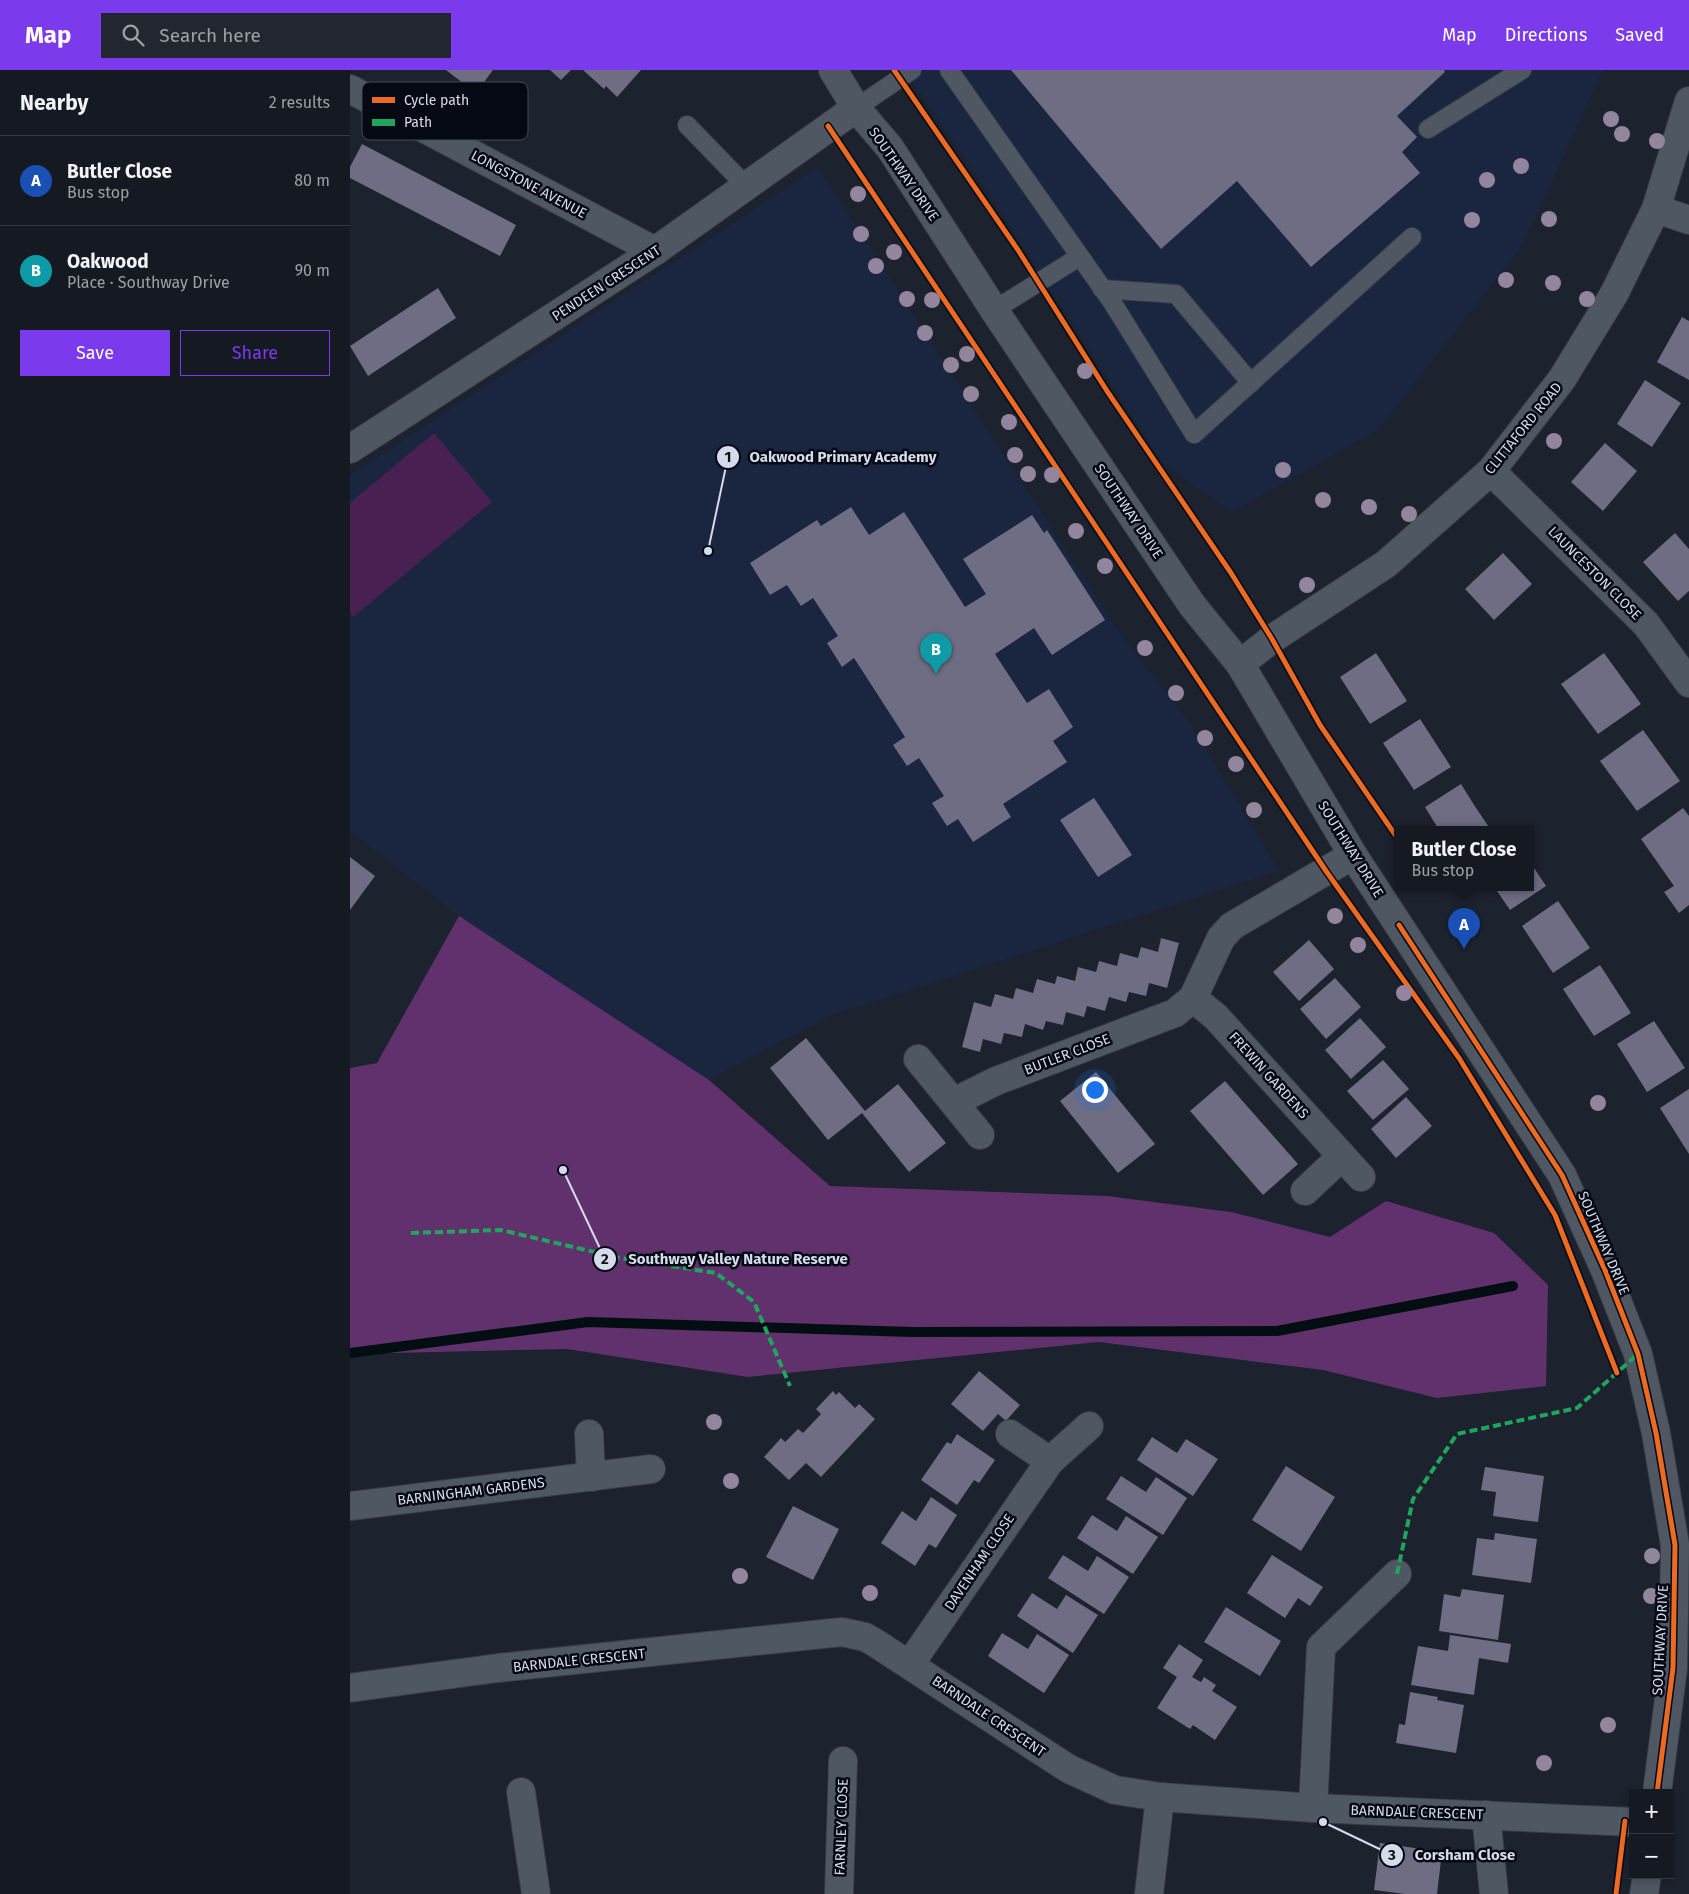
<!DOCTYPE html>
<meta charset="utf-8">
<style>
:root{--surface:#151a22;--page:#22272f;--text:#f1f3f6;--muted:#9da1a5;--line:#343840;--accent:#7c3aed}
body{margin:0;font-family:"Fira Sans",sans-serif;background:var(--page);color:var(--text)}
.controls{position:absolute;right:15px;bottom:15px;display:grid;overflow:hidden;border-radius:0px;box-shadow:0 2px 8px #0003}
.controls button{width:45px;height:45px;display:grid;place-items:center;padding:0;border:0;border-bottom:1px solid var(--line);background:var(--surface);color:var(--text);font:25px sans-serif}
.you{position:absolute;left:744px;top:1019px;width:18px;height:18px;margin:-12px;border:4px solid #fff;border-radius:50%;background:#1a73e8;box-shadow:0 0 0 8px #1a73e833}
.badge{display:grid;place-items:center;width:32px;height:32px;border-radius:50%;background:var(--accent);color:#fff;font-size:16px;font-weight:700}
.pin{position:absolute;translate:-50% -41px;filter:drop-shadow(0 1px 2px #0008)}
.pin::after{content:'';position:absolute;top:26px;width:18px;height:15px;background:inherit;clip-path:polygon(0 0,100% 0,50% 100%)}
.popup{position:absolute;left:1044px;top:756px;width:140px;height:65px;box-sizing:border-box;display:grid;place-content:center;border-radius:0px;background:var(--surface);filter:drop-shadow(0 1px 4px #0005);font-size:16px;white-space:nowrap;color:var(--muted)}
.popup b{font-size:19px;color:var(--text)}
.popup::after{content:'';position:absolute;left:50%;top:100%;margin-left:-10px;border:10px solid transparent;border-top-color:var(--surface)}
.list{margin:0;padding:0;list-style:none}
h2{display:flex;justify-content:space-between;align-items:center;height:65px;margin:0;padding:0 20px;font-size:21px}
h2 small{font-size:16px;font-weight:400;color:var(--muted)}
.list li{display:grid;grid-template-columns:32px 1fr auto;gap:15px;align-items:center;box-sizing:border-box;height:90px;padding:0 20px;border-top:1px solid var(--line)}
.list b{display:block;font-size:19px;white-space:nowrap}
.list p{margin:0;font-size:16px;white-space:nowrap;color:var(--muted)}
.list em{font-size:16px;font-style:normal;color:var(--muted)}
.actions{display:flex;gap:10px;padding:15px 20px}
.actions a{flex:1;padding:11px 0;border:1px solid var(--accent);border-radius:0px;text-align:center;font-size:18px;color:var(--accent)}
.actions .main{background:var(--accent);color:#fff}
.icon{flex:none;width:28px;height:28px;fill:none;stroke:currentColor;stroke-width:2;stroke-linecap:round;stroke-linejoin:round}
.map{position:relative;flex:none;width:1339px;height:1824px;overflow:hidden}
header{display:flex;align-items:center;gap:30px;box-sizing:border-box;height:70px;padding:0 25px;background:var(--accent);color:#fff}
header strong{font-size:24px}
nav{display:flex;gap:28px;margin-inline-start:auto;font-size:18px}
.search{width:350px;height:45px;background:var(--page);display:flex;align-items:center;gap:12px;box-sizing:border-box;padding:0 18px;border-radius:0px;color:var(--muted);font-size:19px}
main{display:flex}
aside{flex:1;background:var(--surface)}
.map>svg:first-child{display:block}
.built{fill:#1a253f}
.green{fill:#482152}
.forest{fill:#60316c}
.lines{fill:none;stroke-linecap:round;stroke-linejoin:round}
.stream{stroke:#030e12;stroke-width:10}
.building{fill:#6e6d83}
.service-casing{stroke:#373d47;stroke-width:20}
.minor-casing{stroke:#373d47;stroke-width:30}
.tertiary-casing{stroke:#373d47;stroke-width:30}
.service{stroke:#4f5862;stroke-width:18}
.minor{stroke:#4f5862;stroke-width:28}
.tertiary{stroke:#4f5862;stroke-width:28}
.quiet{stroke:#20a55d;stroke-width:4;stroke-dasharray:8 4;stroke-linecap:butt}
.cycleway-casing{stroke:#050913;stroke-width:8}
.cycleway{stroke:#ed6a23;stroke-width:5}
.tree{fill:#94859f}
.labels{text-anchor:middle;stroke-width:5;stroke-linejoin:round;paint-order:stroke}
.street-label{font-size:14px;fill:#d4dbeb;stroke:#050913}
.key{fill:#050913;stroke:#434854;stroke-width:1}
.key-label{font-size:14px;fill:#d4dbeb}
.leader{fill:none;stroke:#d4dbeb;stroke-width:2}
.callout-dot{fill:#d4dbeb;stroke:#050913;stroke-width:2}
.mark-label{font-size:15px;text-anchor:middle;font-weight:bold;fill:#111}
.callout-label{font-size:15px;text-anchor:middle;font-weight:bold;fill:#d4dbeb;stroke:#050913;stroke-width:5;stroke-linejoin:round;paint-order:stroke}
</style>
<header>
<strong>Map</strong>
<div class="search"><svg class="icon" aria-label="search" viewBox="0 0 24 24"><circle cx="10" cy="10" r="6"/><path d="M15 15l6 6"/></svg>Search here</div>
<nav><a>Map</a><a>Directions</a><a>Saved</a></nav>
</header>
<main>
<aside>
<h2>Nearby<small>2 results</small></h2>
<ul class="list">
<li><span class="badge" style="background:#1a4fb4">A</span><div><b>Butler Close</b><p>Bus stop</p></div><em>80 m</em></li>
<li><span class="badge" style="background:#0f9aa8">B</span><div><b>Oakwood</b><p>Place · Southway Drive</p></div><em>90 m</em></li>
</ul>
<div class="actions"><a class="main">Save</a><a>Share</a></div>
</aside>
<div class="map">
<svg width="1339" height="1824" viewBox="0 0 1339 1824">
<rect width="100%" height="100%" fill="#1c222e"/>
<g class="built">
<path d="M554,0H1253L1173,175L1027,361L882,442L812,393L647,136Z"/>
<path d="M468,97L766,558L840,653L929,801L480,946L359,1010L109,846L0,761V405Z"/>
</g>
<path class="green" d="M84,363L142,432L3,547L0,543V433Z"/>
<path class="forest" d="M109,846L359,1010L480,1116L757,1126L881,1142L980,1167L1036,1131L1144,1163L1198,1215L1196,1316L1087,1328L973,1300L749,1272L398,1307L217,1279L0,1284V998L27,993Z"/>
<g class="lines">
<path class="stream" d="M0,1283L238,1252L562,1262L927,1261L1163,1216"/>
</g>
<g class="building">
<path d="M96,0H143L126,23Z"/>
<path d="M200,0H221L211,10Z"/>
<path d="M233,0H291L267,27L256,16L254,19Z"/>
<path d="M661,0H1094L1095,2L1047,46L1067,67L1052,82L1070,103L961,197L887,111L811,179Z"/>
<path d="M12,74L166,155L150,186L0,108V97Z"/>
<path d="M88,218L106,248L18,306L0,276Z"/>
<path d="M1332,247L1339,251V310L1307,292Z"/>
<path d="M1295,310L1331,333L1302,377L1267,354Z"/>
<path d="M1255,373L1287,401L1253,441L1221,412Z"/>
<path d="M501,437L519,465L554,442L615,537L636,524L613,489L682,445L694,463L697,460L755,550L702,585L684,558L645,584L677,633L699,619L723,657L703,671L717,692L653,734L661,747L623,772L608,749L597,756L582,733L594,726L569,688L557,696L543,675L555,667L504,588L492,597L477,573L488,566L463,528L451,536L437,515L420,525L400,493L467,450L471,456Z"/>
<path d="M1325,463L1339,479V521L1328,531L1293,492Z"/>
<path d="M1153,483L1182,514L1144,550L1115,519Z"/>
<path d="M1026,583L1057,631L1020,654L990,607Z"/>
<path d="M1254,583L1291,634L1248,664L1211,614Z"/>
<path d="M1070,649L1101,697L1064,720L1033,673Z"/>
<path d="M1293,660L1330,711L1287,741L1250,691Z"/>
<path d="M1111,714L1126,738L1141,760H1089L1075,737Z"/>
<path d="M744,728L782,785L748,807L710,750Z"/>
<path d="M1333,738L1339,746V835L1329,843L1314,822L1324,816L1291,769Z"/>
<path d="M0,787L25,806L0,840Z"/>
<path d="M1180,792L1196,816L1160,840L1145,818H1180Z"/>
<path d="M1208,831L1240,878L1203,903L1172,856Z"/>
<path d="M811,868L829,873L817,918L799,913L796,926L779,922L776,932L759,927L755,941L737,936L734,947L716,942L713,955L696,951L693,960L675,954L672,967L654,963L651,974L633,969L630,982L612,977L624,932L641,937L645,924L663,929L666,918L683,923L687,909L705,914L707,906L725,911L728,897L746,902L749,891L767,896L770,883L788,888L791,877L808,882Z"/>
<path d="M959,870L984,899L949,931L923,902Z"/>
<path d="M1250,895L1281,943L1244,966L1213,919Z"/>
<path d="M985,908L1011,937L976,969L950,939Z"/>
<path d="M1010,948L1036,977L1001,1009L975,980Z"/>
<path d="M1304,951L1335,998L1297,1022L1267,974Z"/>
<path d="M456,968L515,1041L548,1014L596,1073L559,1102L512,1043L478,1070L420,998Z"/>
<path d="M1033,990L1059,1019L1023,1050L997,1021Z"/>
<path d="M746,1002L805,1074L768,1103L710,1031Z"/>
<path d="M875,1011L948,1094L913,1125L840,1041Z"/>
<path d="M1339,1019V1084L1310,1038Z"/>
<path d="M1056,1027L1082,1056L1046,1088L1021,1059Z"/>
<path d="M629,1301L670,1335L656,1351L648,1344L633,1361L601,1334Z"/>
<path d="M483,1321L486,1325L489,1322L505,1338L509,1334L525,1349L471,1407L456,1393L439,1410L414,1387L431,1368L435,1372L448,1359L453,1363L471,1344L466,1339Z"/>
<path d="M607,1364L645,1390L629,1413L624,1410L607,1435L571,1410L597,1372L601,1374Z"/>
<path d="M802,1367L827,1383L836,1369L868,1389L843,1426L787,1390Z"/>
<path d="M936,1396L985,1427L951,1481L902,1450Z"/>
<path d="M1135,1397L1194,1406L1188,1452L1143,1446L1146,1422L1131,1420Z"/>
<path d="M771,1406L796,1422L806,1407L837,1428L813,1465L756,1429Z"/>
<path d="M581,1427L607,1445L586,1478L579,1474L565,1496L531,1473L552,1441L566,1451Z"/>
<path d="M443,1436L489,1459L463,1510L416,1487Z"/>
<path d="M742,1445L767,1461L776,1446L808,1467L783,1504L727,1468Z"/>
<path d="M1145,1463L1187,1469L1181,1513L1122,1505L1127,1468L1144,1470Z"/>
<path d="M713,1485L738,1501L747,1486L779,1507L754,1544L698,1508Z"/>
<path d="M922,1485L973,1517L960,1536L948,1528L935,1548L897,1523Z"/>
<path d="M1112,1519L1154,1525L1148,1570L1089,1561L1094,1524L1110,1527Z"/>
<path d="M682,1523L707,1539L716,1525L748,1545L723,1583L667,1546Z"/>
<path d="M876,1537L931,1571L910,1606L854,1572Z"/>
<path d="M652,1563L678,1579L687,1564L719,1585L694,1623L638,1586Z"/>
<path d="M1100,1565L1161,1574L1158,1593L1129,1588L1124,1625L1061,1615L1068,1576L1098,1581Z"/>
<path d="M829,1574L853,1590L842,1607L851,1612L854,1607L866,1615L862,1621L887,1637L865,1670L843,1655L840,1659L807,1638L827,1607L813,1598Z"/>
<path d="M1060,1622L1088,1627L1087,1630L1114,1635L1106,1683L1046,1673L1049,1654L1055,1655Z"/>
<path d="M1030,1773L1092,1782L1087,1824H1055L1024,1820Z"/>
</g>
<g class="lines">
<defs>
<g id="service">
<path d="M599,0L762,232L844,364L1062,167"/>
<path d="M506,38L562,0"/>
<path d="M337,55L396,116"/>
<path d="M1078,59L1172,0"/>
<path d="M752,219L826,224L901,313"/>
<path d="M644,240L729,187"/>
</g>
<g id="minor">
<path d="M0,19L305,181"/>
<path d="M1306,139L1339,150"/>
<path d="M0,379L305,181L506,38"/>
<path d="M1141,401L1296,554L1339,613"/>
<path d="M843,928L866,947L1011,1107"/>
<path d="M568,989L630,1065"/>
<path d="M604,1032L646,1011L825,943L843,928L871,868L882,856L1003,785"/>
<path d="M955,1121L992,1086"/>
<path d="M239,1364L241,1407"/>
<path d="M660,1364L700,1391"/>
<path d="M0,1436L301,1399"/>
<path d="M560,1594L700,1391L739,1356"/>
<path d="M0,1618L148,1598L492,1562L515,1567L524,1572L719,1699L765,1720L810,1727L963,1738L1283,1752"/>
<path d="M171,1722L186,1824"/>
<path d="M963,1738L971,1577L1047,1504"/>
<path d="M1136,1745L1144,1824"/>
<path d="M489,1824L493,1691"/>
<path d="M799,1824L810,1727"/>
</g>
<g id="tertiary">
<path d="M483,0L506,38L540,78L644,240L842,535L890,594L1003,785L1212,1105L1255,1200L1288,1284L1306,1363L1325,1475L1323,1598L1307,1723"/>
<path d="M890,594L922,569L1036,494L1141,401L1212,309L1264,224L1306,139L1339,31"/>
<path d="M1294,1824L1297,1805"/>
</g>
</defs>
<use href="#service" class="service-casing"/>
<use href="#minor" class="minor-casing"/>
<use href="#tertiary" class="tertiary-casing"/>
<use href="#service" class="service"/>
<use href="#minor" class="minor"/>
<use href="#tertiary" class="tertiary"/>
<g class="quiet">
<path d="M61,1163L151,1160L270,1188L366,1203L404,1232L440,1316"/>
<path d="M1047,1504L1063,1429L1107,1364L1227,1338L1288,1284"/>
</g>
<defs>
<g id="cycleway">
<path d="M544,0L668,180L757,321L881,503L922,569L970,655L1048,769"/>
<path d="M478,56L976,801L1109,988L1205,1145L1267,1303"/>
<path d="M1049,855L1212,1105L1255,1200L1288,1284L1306,1363L1325,1475L1323,1598L1307,1723"/>
<path d="M1266,1824L1275,1751"/>
</g>
</defs>
<use href="#cycleway" class="cycleway-casing"/>
<use href="#cycleway" class="cycleway"/>
</g>
<g class="tree">
<circle cx="1261" cy="49" r="8"/>
<circle cx="1272" cy="64" r="8"/>
<circle cx="1307" cy="71" r="8"/>
<circle cx="1171" cy="96" r="8"/>
<circle cx="1137" cy="110" r="8"/>
<circle cx="508" cy="124" r="8"/>
<circle cx="1199" cy="149" r="8"/>
<circle cx="1122" cy="150" r="8"/>
<circle cx="511" cy="164" r="8"/>
<circle cx="544" cy="182" r="8"/>
<circle cx="526" cy="196" r="8"/>
<circle cx="1156" cy="210" r="8"/>
<circle cx="1203" cy="213" r="8"/>
<circle cx="557" cy="229" r="8"/>
<circle cx="1237" cy="229" r="8"/>
<circle cx="582" cy="230" r="8"/>
<circle cx="575" cy="263" r="8"/>
<circle cx="617" cy="284" r="8"/>
<circle cx="601" cy="295" r="8"/>
<circle cx="735" cy="301" r="8"/>
<circle cx="621" cy="324" r="8"/>
<circle cx="659" cy="352" r="8"/>
<circle cx="1204" cy="371" r="8"/>
<circle cx="665" cy="385" r="8"/>
<circle cx="933" cy="400" r="8"/>
<circle cx="678" cy="404" r="8"/>
<circle cx="702" cy="405" r="8"/>
<circle cx="973" cy="430" r="8"/>
<circle cx="1019" cy="437" r="8"/>
<circle cx="1059" cy="444" r="8"/>
<circle cx="726" cy="461" r="8"/>
<circle cx="755" cy="496" r="8"/>
<circle cx="957" cy="515" r="8"/>
<circle cx="795" cy="578" r="8"/>
<circle cx="826" cy="623" r="8"/>
<circle cx="855" cy="668" r="8"/>
<circle cx="886" cy="694" r="8"/>
<circle cx="904" cy="740" r="8"/>
<circle cx="985" cy="846" r="8"/>
<circle cx="1008" cy="875" r="8"/>
<circle cx="1054" cy="923" r="8"/>
<circle cx="1248" cy="1033" r="8"/>
<circle cx="364" cy="1352" r="8"/>
<circle cx="381" cy="1411" r="8"/>
<circle cx="1302" cy="1486" r="8"/>
<circle cx="390" cy="1506" r="8"/>
<circle cx="520" cy="1523" r="8"/>
<circle cx="1301" cy="1526" r="8"/>
<circle cx="1258" cy="1655" r="8"/>
<circle cx="1194" cy="1693" r="8"/>
</g>
<g class="labels">
<g class="street-label">
<text transform="translate(554 104) rotate(55)" y="5">SOUTHWAY DRIVE</text>
<text transform="translate(179 114) rotate(28)" y="5">LONGSTONE AVENUE</text>
<text transform="translate(256 213) rotate(-33)" y="5">PENDEEN CRESCENT</text>
<text transform="translate(1173 358) rotate(-51)" y="5">CLITTAFORD ROAD</text>
<text transform="translate(779 441) rotate(56)" y="5">SOUTHWAY DRIVE</text>
<text transform="translate(1245 503) rotate(45)" y="5">LAUNCESTON CLOSE</text>
<text transform="translate(1001 779) rotate(58)" y="5">SOUTHWAY DRIVE</text>
<text transform="translate(717 984) rotate(-21)" y="5">BUTLER CLOSE</text>
<text transform="translate(919 1005) rotate(48)" y="5">FREWIN GARDENS</text>
<text transform="translate(1254 1173) rotate(67)" y="5">SOUTHWAY DRIVE</text>
<text transform="translate(121 1421) rotate(-7)" y="5">BARNINGHAM GARDENS</text>
<text transform="translate(629 1492) rotate(-56)" y="5">DAVENHAM CLOSE</text>
<text transform="translate(1310 1570) rotate(-87)" y="5">SOUTHWAY DRIVE</text>
<text transform="translate(229 1590) rotate(-6)" y="5">BARNDALE CRESCENT</text>
<text transform="translate(639 1646) rotate(34)" y="5">BARNDALE CRESCENT</text>
<text transform="translate(1067 1742) rotate(2)" y="5">BARNDALE CRESCENT</text>
<text transform="translate(491 1757) rotate(-88)" y="5">FARNLEY CLOSE</text>
</g>
</g>
<rect x="12" y="12" width="166" height="58" rx="8" class="key"/>
<rect x="22" y="27" width="23" height="6" fill="#ed6a23"/>
<rect x="22" y="49" width="23" height="7" fill="#20a55d"/>
<g class="key-label">
<text x="54" y="35">Cycle path</text>
<text x="54" y="57">Path</text>
</g>
<path class="leader" d="M358 481L378 387M213 1100L255 1189M973 1752L1042 1785"/>
<g class="callout-dot">
<circle cx="358" cy="481" r="5"/>
<circle cx="213" cy="1100" r="5"/>
<circle cx="973" cy="1752" r="5"/>
<circle cx="378" cy="387" r="12"/>
<circle cx="255" cy="1189" r="12"/>
<circle cx="1042" cy="1785" r="12"/>
</g>
<g class="mark-label">
<text x="378" y="392">1</text>
<text x="255" y="1194">2</text>
<text x="1042" y="1790">3</text>
</g>
<g class="callout-label">
<text x="493" y="392">Oakwood Primary Academy</text>
<text x="388" y="1194">Southway Valley Nature Reserve</text>
<text x="1115" y="1790">Corsham Close</text>
</g>
</svg>
<div class="controls">
<button>+</button>
<button>−</button>
</div>
<div class="you"></div>
<div class="pin badge" style="left:1114px;top:879px;background:#1a4fb4">A</div>
<div class="popup"><b>Butler Close</b>Bus stop</div>
<div class="pin badge" style="left:586px;top:604px;background:#0f9aa8">B</div>
</div>
</main>
